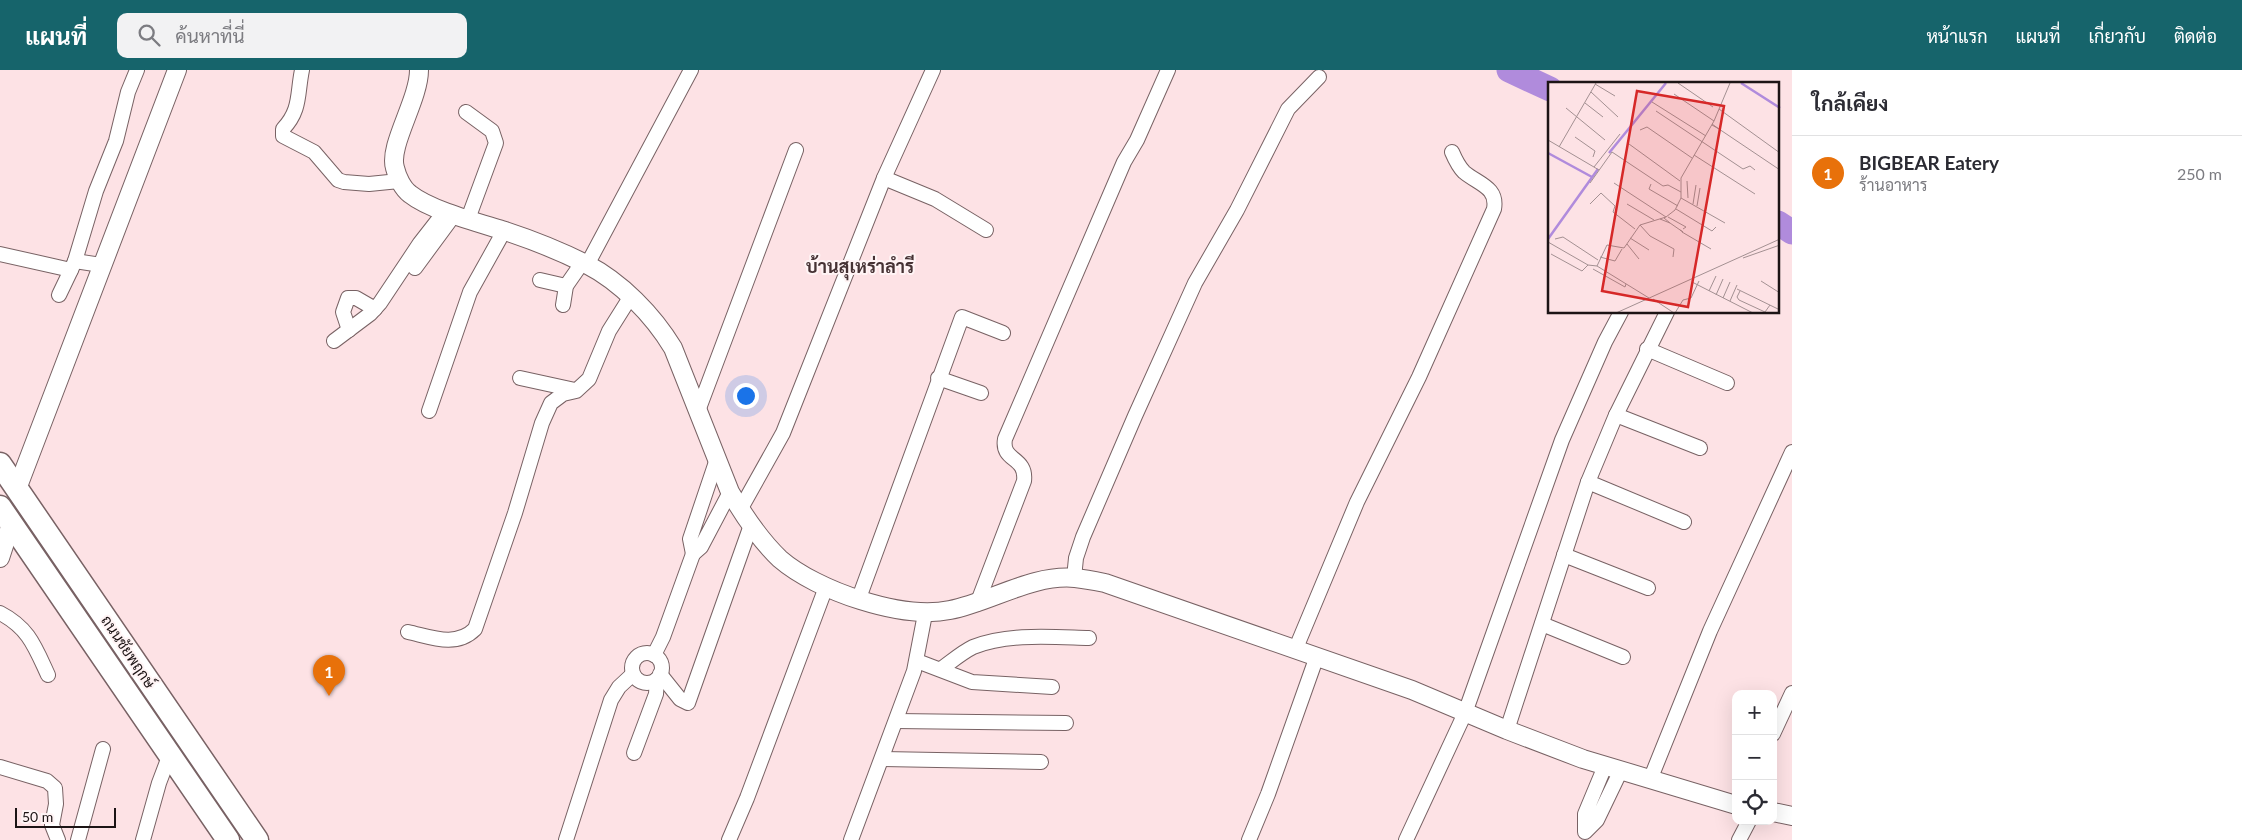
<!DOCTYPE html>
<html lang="th">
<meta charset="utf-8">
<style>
:root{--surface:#fff;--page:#f2f2f3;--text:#2b2b33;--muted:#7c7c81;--line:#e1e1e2;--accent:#16646b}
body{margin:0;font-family:Lato,Sarabun,sans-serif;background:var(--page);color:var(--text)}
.controls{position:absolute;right:15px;bottom:15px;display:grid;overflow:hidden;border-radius:10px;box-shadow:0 5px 20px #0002}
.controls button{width:45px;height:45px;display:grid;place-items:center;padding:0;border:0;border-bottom:1px solid var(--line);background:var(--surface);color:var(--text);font:25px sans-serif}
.scale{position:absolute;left:15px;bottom:12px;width:101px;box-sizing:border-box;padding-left:5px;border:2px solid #1c1415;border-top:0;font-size:14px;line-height:18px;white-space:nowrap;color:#1c1415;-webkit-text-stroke:4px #fff4f5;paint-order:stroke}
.you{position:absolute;left:745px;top:325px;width:18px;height:18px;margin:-12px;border:4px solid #fff;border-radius:50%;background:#1a73e8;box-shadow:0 0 0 8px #1a73e833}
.badge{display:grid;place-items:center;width:32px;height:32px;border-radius:50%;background:var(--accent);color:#fff;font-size:16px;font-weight:700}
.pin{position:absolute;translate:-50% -41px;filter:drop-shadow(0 1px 2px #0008)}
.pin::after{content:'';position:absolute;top:26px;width:18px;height:15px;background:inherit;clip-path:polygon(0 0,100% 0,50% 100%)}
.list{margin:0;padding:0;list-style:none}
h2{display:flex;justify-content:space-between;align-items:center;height:65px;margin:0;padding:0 20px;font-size:21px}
h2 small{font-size:16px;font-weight:400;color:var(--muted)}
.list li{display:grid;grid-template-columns:32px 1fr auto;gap:15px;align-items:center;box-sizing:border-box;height:75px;padding:0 20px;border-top:1px solid var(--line)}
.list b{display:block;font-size:19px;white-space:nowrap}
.list p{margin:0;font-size:16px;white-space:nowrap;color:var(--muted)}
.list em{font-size:16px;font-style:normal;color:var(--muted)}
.icon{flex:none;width:28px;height:28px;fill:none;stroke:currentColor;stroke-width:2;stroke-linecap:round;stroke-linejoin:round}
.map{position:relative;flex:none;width:1792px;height:770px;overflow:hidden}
header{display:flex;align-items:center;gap:30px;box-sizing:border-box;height:70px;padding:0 25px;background:var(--accent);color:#fff}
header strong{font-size:24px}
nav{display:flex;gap:28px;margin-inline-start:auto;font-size:18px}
.search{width:350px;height:45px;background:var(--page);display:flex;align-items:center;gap:12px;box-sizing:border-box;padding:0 18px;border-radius:10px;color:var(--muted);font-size:19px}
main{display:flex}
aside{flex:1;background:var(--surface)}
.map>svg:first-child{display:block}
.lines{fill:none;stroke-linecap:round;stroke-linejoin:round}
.river{stroke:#b08bdc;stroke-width:25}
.minor-casing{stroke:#786264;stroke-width:16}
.tertiary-casing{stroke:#786264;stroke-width:20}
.primary-casing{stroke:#786264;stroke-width:25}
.minor{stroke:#fff;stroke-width:14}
.tertiary{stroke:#fff;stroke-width:18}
.primary{stroke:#fff;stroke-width:22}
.labels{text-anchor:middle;stroke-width:4;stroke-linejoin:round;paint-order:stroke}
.street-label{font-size:15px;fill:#1c1415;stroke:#fff4f5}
.quarter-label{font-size:18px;font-weight:bold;fill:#463234;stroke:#fff4f5}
.inset-river{fill:none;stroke:#b08bdc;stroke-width:2.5}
.inset-road{fill:none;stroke:#a39092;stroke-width:1}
.view{fill:#d62828;fill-opacity:0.15;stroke:#d62828;stroke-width:2.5}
.inset-edge{fill:none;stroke:#1c1415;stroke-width:2.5}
</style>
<header>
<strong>แผนที่</strong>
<div class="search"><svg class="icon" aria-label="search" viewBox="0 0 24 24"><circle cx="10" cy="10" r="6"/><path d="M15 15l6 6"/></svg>ค้นหาที่นี่</div>
<nav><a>หน้าแรก</a><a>แผนที่</a><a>เกี่ยวกับ</a><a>ติดต่อ</a></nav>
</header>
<main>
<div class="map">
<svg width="1792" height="770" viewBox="0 0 1792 770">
<rect width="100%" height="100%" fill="#fde2e5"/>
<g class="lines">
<g class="river">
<path d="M1509,0L1550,19"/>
<path d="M1778,153L1792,162"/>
</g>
<defs>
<g id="minor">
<path d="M302,0C297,24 301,40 283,59V66L314,82L338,110L344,112L369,114L399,111"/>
<path d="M466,42L492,61L496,73L468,149"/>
<path d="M884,108L935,129L986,160"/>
<path d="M0,184L71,200L75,191"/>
<path d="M101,195L75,191L96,121L116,71L128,22L137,0"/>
<path d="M587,195L691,0"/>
<path d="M415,198L454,145"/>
<path d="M540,210L566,216"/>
<path d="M59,225L71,200"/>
<path d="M563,235L566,216L582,193"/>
<path d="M349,260L343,242L348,228H356L375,239"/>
<path d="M334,271L370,244L380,233L420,173L445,141"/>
<path d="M1647,279L1727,313"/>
<path d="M520,308L575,320"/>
<path d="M938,308L981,323"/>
<path d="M429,341L470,222L504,161"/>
<path d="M698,341L796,80"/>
<path d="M1616,345L1700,378"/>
<path d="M717,389L690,469L693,484L701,477L730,422"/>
<path d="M1588,412L1684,452"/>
<path d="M740,440L783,363L884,108L933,0"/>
<path d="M1564,485L1648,518"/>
<path d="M1074,508L1076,488L1083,467L1135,346L1195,213L1237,140L1288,39L1319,7"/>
<path d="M859,528L962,247L1003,263"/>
<path d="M977,534L1024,411C1027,386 1001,392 1005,369L1124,92L1137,70L1168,0"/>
<path d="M0,543C29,558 35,577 48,605"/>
<path d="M1542,554L1623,587"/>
<path d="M408,562C431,567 456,578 475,559L515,443L542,353L551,333L563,324L576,321L589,309L609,261L631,226"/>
<path d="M1296,578L1357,432L1419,307L1494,139C1498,117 1478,114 1464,102C1458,96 1455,89 1452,82"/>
<circle cx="647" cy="598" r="15"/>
<path d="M654,585L663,567L693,484"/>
<path d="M917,591L972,612L1052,617"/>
<path d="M941,599C951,592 961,583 973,577C1008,563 1052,567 1089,568"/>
<path d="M660,604L680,629L688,633L751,455"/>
<path d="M896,651L1066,653"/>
<path d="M1507,660L1588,412L1616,345L1667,242"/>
<path d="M1773,664L1792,623"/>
<path d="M634,683L656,624L657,609"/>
<path d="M883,689L1041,692"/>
<path d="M1605,696L1585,744V762L1597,750L1621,700"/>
<path d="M0,697L47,711L55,718L56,734L52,755L58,770"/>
<path d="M1650,710L1710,561L1792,382"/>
<path d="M78,770L103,679"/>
<path d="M143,770L159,713L170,684"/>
<path d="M566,770L611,630L619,617L633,604"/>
<path d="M729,770L747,728L826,517"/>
<path d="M851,770L914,601L925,544"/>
<path d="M1249,770L1268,724L1317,586"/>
<path d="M1406,770L1465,643L1562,370L1605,272L1621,242"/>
<path d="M1739,770L1749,751"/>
</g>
<g id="tertiary">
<path d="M419,0C419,30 388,76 395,98C397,107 403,119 410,124C430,140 476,152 502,160C530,169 560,181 586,194C621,212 653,245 673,278L730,422C744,446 760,470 780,489C817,521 902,550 950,540C991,532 1032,504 1075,508C1085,509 1095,511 1105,513L1412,620L1507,660L1583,689L1736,735"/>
<path d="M17,419L177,0"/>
<path d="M0,488L11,454"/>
<path d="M1773,742L1792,746"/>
</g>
<g id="primary">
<path d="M0,394L257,770"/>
<path d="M0,437L228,770"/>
</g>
</defs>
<use href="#minor" class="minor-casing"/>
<use href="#tertiary" class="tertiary-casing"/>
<use href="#primary" class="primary-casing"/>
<use href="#minor" class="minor"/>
<use href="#tertiary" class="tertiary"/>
<use href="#primary" class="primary"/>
</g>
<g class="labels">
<g class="street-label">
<text transform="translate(128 582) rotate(56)" y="5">ถนนชัยพฤกษ์</text>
</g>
<g class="quarter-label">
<text x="860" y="203">บ้านสุเหร่าลำรี</text>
</g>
</g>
<g transform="translate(1548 12)">
<rect width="231" height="231" fill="#fde2e5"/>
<path class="inset-river" d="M193,1L232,26M0,71L44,95M61,71L118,1M0,157L50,87"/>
<path class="inset-road" d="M130,1L165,25M47,2L67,14M43,10L70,35M126,12L166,39M104,20L158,54M37,21L55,35M18,26L57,58M171,27L232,71M108,29L195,87L202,84L207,88M164,43L171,47L164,42M171,47L232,88M92,48L99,45L144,76M27,55L47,69L45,75M0,58L51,88M81,62L132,99M11,65L48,1M146,73L207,112M46,85L72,52M139,99L140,116M42,101L64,70L115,104L120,103L133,110M66,101L118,135M103,102L101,107L130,124M133,116L177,141M42,122L53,111L67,124L65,130L87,147M79,122L106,138M145,122L148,103M149,124L152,106M128,127L164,149L168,145M120,135L138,145L135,147M112,137L122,141L116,136M122,141L135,150L132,148M92,143L102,154L126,167L125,175M134,150L163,167M82,156L101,168M7,157L15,155L50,178M0,160L40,183M79,162L91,177M3,172L34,189L40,183L49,184L101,216M52,175L67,179L74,167M195,176L232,163M49,184L59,163L76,166L92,143L118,135L127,128L133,116V96L166,39L182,1M45,187L77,205L78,202M213,199L232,211M144,200L205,231M189,207L232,228M161,209L168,194M192,209L189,215L191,218L217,230L222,223M168,213L175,197M175,216L182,200M105,217L126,231M182,219L189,203M68,231L232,157M127,231L135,218L143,216L151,199"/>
<path class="view" d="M89,9L176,24L140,225L54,209Z"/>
<rect width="231" height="231" class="inset-edge"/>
</g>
</svg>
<div class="controls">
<button>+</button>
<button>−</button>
<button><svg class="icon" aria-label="locate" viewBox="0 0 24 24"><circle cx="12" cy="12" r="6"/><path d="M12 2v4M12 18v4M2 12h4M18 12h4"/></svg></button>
</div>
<div class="scale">50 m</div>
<div class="you"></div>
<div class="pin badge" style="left:329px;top:626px;background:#e8710a">1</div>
</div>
<aside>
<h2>ใกล้เคียง<small></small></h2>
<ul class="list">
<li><span class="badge" style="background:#e8710a">1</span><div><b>BIGBEAR Eatery</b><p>ร้านอาหาร</p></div><em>250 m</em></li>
</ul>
</aside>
</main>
